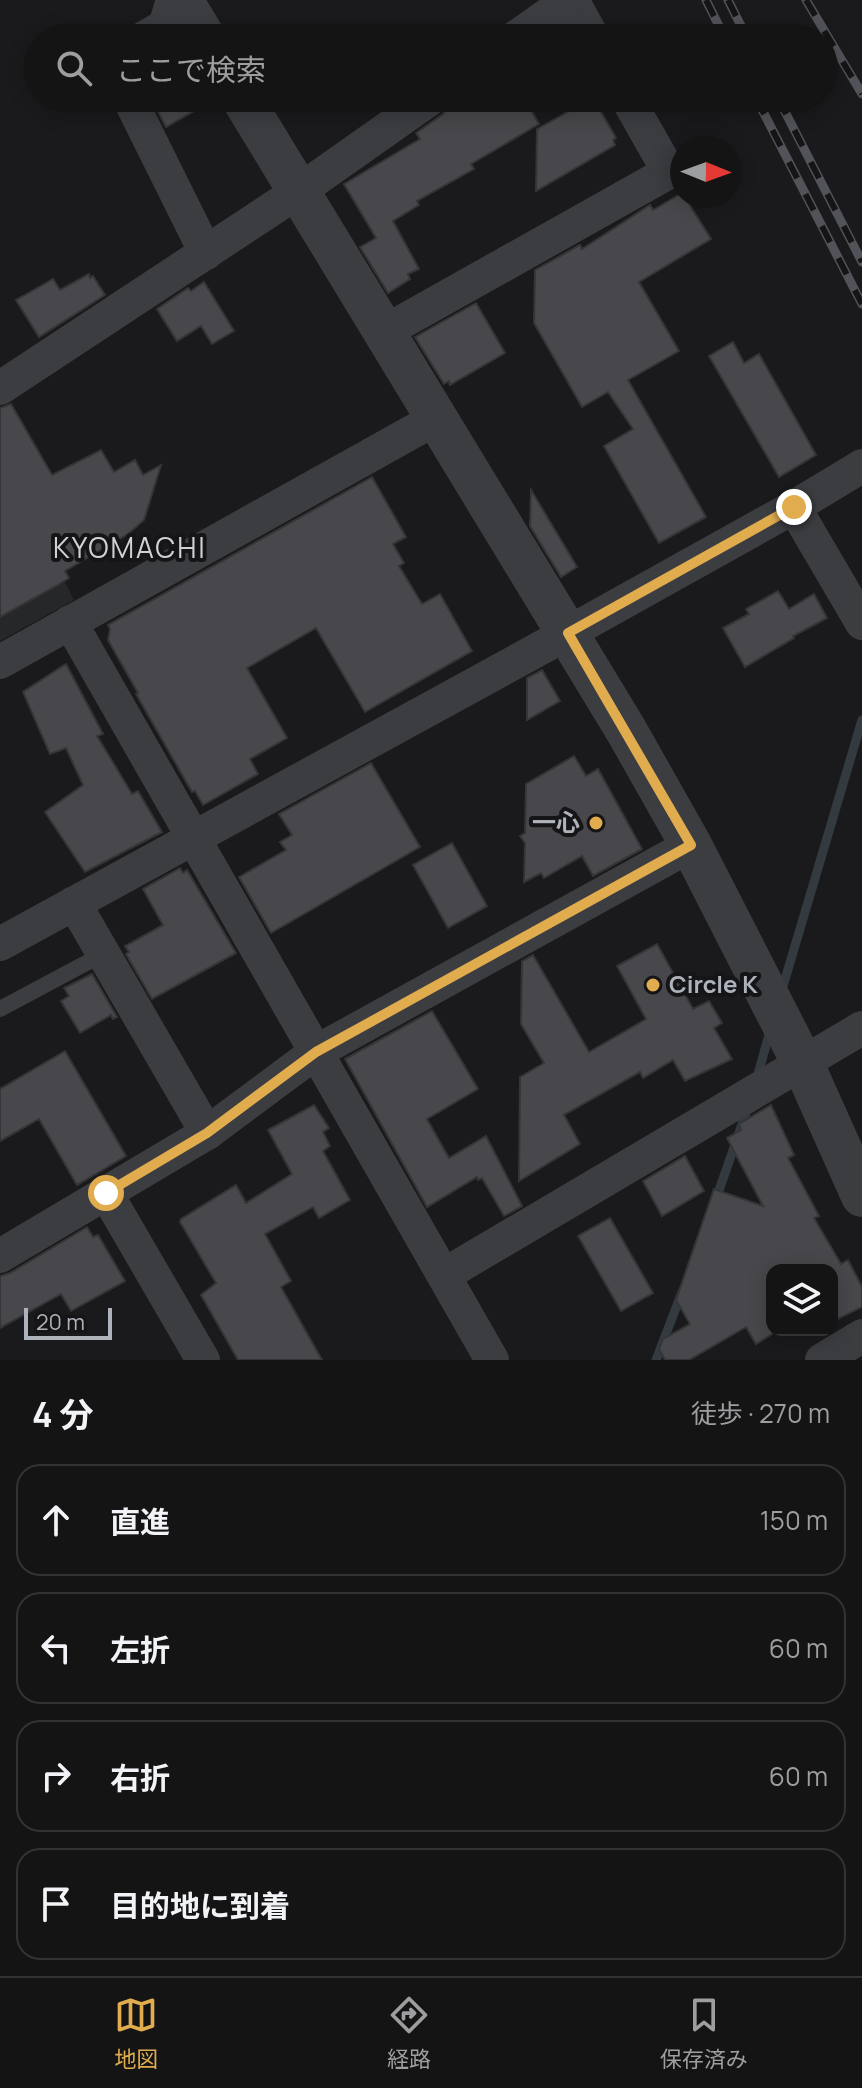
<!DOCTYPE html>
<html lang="ja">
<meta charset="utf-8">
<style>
:root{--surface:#141415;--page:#212122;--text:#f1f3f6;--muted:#9d9ea0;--line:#333334;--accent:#e1ac4e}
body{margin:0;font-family:Manrope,"Noto Sans JP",sans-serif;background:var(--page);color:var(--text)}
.controls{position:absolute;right:24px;bottom:24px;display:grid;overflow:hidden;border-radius:16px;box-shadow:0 4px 20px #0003}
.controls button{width:72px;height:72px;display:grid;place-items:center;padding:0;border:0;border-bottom:2px solid var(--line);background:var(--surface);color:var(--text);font:40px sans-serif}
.compass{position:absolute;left:670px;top:136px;width:72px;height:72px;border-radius:50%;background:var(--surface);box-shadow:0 4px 20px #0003;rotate:91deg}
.scale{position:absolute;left:24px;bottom:20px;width:88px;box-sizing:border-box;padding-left:8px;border:4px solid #aeb2ba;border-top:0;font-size:22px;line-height:28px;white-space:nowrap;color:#aeb2ba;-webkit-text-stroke:6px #151517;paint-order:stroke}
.stop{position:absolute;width:24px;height:24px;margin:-18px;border:6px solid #e1ac4e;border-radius:50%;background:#fff}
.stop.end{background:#e1ac4e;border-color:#fff;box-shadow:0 2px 8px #0008}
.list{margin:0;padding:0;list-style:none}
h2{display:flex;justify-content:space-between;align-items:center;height:104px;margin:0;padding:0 32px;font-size:34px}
h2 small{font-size:26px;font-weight:400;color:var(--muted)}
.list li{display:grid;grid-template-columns:52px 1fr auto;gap:24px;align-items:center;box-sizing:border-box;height:112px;margin:0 16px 16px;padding:0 16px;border:2px solid var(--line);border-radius:24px}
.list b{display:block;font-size:30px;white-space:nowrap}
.list em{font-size:26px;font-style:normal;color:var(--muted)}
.icon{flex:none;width:44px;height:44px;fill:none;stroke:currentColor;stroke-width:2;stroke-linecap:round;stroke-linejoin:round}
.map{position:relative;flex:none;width:862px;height:1360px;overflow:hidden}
.search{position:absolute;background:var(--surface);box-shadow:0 4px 20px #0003;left:24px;right:24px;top:24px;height:88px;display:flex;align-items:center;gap:20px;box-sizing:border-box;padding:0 28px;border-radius:44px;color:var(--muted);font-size:30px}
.sheet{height:616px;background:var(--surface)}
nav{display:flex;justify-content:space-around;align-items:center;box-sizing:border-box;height:112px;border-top:2px solid var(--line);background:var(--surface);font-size:22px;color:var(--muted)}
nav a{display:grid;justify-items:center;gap:4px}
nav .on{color:var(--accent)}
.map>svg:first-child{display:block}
.built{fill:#262729}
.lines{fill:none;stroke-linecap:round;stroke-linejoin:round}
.stream{stroke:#333b41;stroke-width:9}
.building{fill:#48484c;stroke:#353538;stroke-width:2}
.service{stroke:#3c3d41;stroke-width:16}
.minor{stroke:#3c3d41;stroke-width:34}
.tertiary{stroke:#3c3d41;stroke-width:42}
.rail-casing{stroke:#515358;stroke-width:9}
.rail{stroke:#151517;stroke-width:6;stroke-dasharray:18;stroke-linecap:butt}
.route{stroke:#e1ac4e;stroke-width:10}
.poi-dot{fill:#e1ac4e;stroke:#151517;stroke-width:3}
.labels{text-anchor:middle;stroke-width:8;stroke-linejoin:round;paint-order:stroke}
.poi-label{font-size:24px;font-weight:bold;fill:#aeb2ba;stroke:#151517;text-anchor:end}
.quarter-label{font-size:28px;letter-spacing:2px;fill:#cfd1d7;stroke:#151517}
</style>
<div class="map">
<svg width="862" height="1360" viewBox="0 0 862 1360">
<rect width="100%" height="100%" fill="#1a1a1c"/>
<path class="built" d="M0,454L74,600L0,641Z"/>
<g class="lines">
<g class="stream">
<path d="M781,993L862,720"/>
<path d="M757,1078L770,1031"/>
<path d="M716,1199L748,1107"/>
<path d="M656,1360L682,1292"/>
</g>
</g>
<g class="building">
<path d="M151,98H217L166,127Z"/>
<path d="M451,98H524L539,124L471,164L474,169L417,201L419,205L393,221L419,269L408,274L410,279L388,293L360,247L376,238L344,184L420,139L416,133L443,114L449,107Z"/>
<path d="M593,98L616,138L613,140L615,145L536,191L537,129Z"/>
<path d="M682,193L711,239L639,282L679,351L628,380L706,517L659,543L604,446L633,429L608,392L582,407L534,323L535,270L580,245L582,249L650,205L653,210Z"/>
<path d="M89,274L90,278L93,276L105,295L39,337L16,300L53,279L60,290Z"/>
<path d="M204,282L234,331L212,344L201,326L177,341L157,309L188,288L191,291Z"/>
<path d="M476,303L505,353L450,385L449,381L444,384L415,337Z"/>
<path d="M733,342L744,363L759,354L816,455L779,477L709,356Z"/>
<path d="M11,404L52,475L101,450L114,472L135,460L143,475L161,465L144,520L128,534L65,571L69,578L58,585L0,617V408Z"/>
<path d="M372,477L406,537L393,544L404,563L399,566L422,604L440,594L472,651L365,712L316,628L247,668L287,738L250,759L258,774L203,805L195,791L192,792L136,694L138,693L108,640L110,629L108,625Z"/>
<path d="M531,490L577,567L561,577L530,526Z"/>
<path d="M778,591L789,609L814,594L827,618L793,636L794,638L745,667L723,628L749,614L746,609Z"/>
<path d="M66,664L103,734L97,736L132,794L138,791L162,832L85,872L45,812L83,785L66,748L50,754L23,692Z"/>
<path d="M542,670L560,701L527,720V678Z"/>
<path d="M574,756L586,776L598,769L642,849L593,876L582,856L544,878L541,873L524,882L525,843L520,836L525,833L526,784Z"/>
<path d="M371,763L420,847L271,933L239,877L286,850L280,842L292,835L279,814Z"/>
<path d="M452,843L487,906L448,928L413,865Z"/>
<path d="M180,868L183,873L187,870L236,953L152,999L126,954L129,952L125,946L163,925L143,889Z"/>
<path d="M657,944L693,1009L709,1001L722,1023L714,1028L732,1059L685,1081L673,1060L643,1078L640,1072L564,1115L580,1144L519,1181L520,1077L544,1063L521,1024L522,961L533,955L589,1052L646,1019L617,966Z"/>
<path d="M92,974L117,1017L113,1019L111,1015L80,1033L61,1001L69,996L64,988Z"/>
<path d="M432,1011L478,1089L427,1119L449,1158L486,1136L522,1206L504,1216L482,1178L478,1180L477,1177L427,1207L345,1059Z"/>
<path d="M65,1051L126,1156L77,1185L39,1119L0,1141V1089Z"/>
<path d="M314,1105L329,1128L323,1132L330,1146L323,1151L350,1200L319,1218L313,1207L265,1234L291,1281L281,1287L322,1360H238L201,1295L216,1283L180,1222L181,1219L236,1185L246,1203L292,1174L268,1130Z"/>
<path d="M771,1105L794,1155L788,1158L819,1216L814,1218L841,1264L848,1260L862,1287V1307L832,1322V1270H772V1334L756,1344L746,1327L689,1360H665L659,1349L663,1339L690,1324L676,1300L714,1189L763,1206L727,1138L741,1130L739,1124Z"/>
<path d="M685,1156L704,1191L662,1216L643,1181Z"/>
<path d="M610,1218L653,1293L621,1311L578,1236Z"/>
<path d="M87,1227L93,1237L98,1235L125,1281L71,1311L61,1294L0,1328V1276L10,1273Z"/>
</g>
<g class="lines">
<path class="service" d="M0,1009L103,954"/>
<g class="minor">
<path d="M572,0L593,38"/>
<path d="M144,38L165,26L173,0"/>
<path d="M515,38L569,0"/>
<path d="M129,98L206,253"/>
<path d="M384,332L669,172L627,98"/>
<path d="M0,388L299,191L431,98"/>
<path d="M794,507L862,623"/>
<path d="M70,622L492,1360"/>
<path d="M0,662L437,418"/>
<path d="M74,903L207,1133"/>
<path d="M0,944L568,633L794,507L862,466"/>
<path d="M106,1193L203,1360"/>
<path d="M0,1256L207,1133L316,1052L691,845"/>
<path d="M444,1275L862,1028"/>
<path d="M822,1360L862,1336"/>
</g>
<g class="tertiary">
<path d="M182,0L205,38"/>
<path d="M242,98L626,730L691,845L803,1064L862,1196"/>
</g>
<defs>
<g id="rail">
<path d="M706,0L725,38"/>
<path d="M728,0L747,38"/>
<path d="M806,0L862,94"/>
<path d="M756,98L862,304"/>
<path d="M778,98L862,262"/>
</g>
</defs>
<use href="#rail" class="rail-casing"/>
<use href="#rail" class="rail"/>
</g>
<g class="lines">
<path class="route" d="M106,1193L207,1133L316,1052L691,845L568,633L794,507"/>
</g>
<g class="poi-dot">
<circle cx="596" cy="823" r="8"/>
<circle cx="653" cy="985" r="8"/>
</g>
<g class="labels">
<g class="poi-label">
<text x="580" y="831">一心</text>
<text x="669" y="993" text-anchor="start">Circle K</text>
</g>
<g class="quarter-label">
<text x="130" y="558">KYOMACHI</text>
</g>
</g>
</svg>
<div class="controls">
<button><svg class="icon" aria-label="layers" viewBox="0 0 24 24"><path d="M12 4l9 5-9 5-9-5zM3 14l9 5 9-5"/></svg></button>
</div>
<svg class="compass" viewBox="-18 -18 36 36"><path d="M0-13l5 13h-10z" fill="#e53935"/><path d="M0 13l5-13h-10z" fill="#9d9ea0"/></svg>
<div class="scale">20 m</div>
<div class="stop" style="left:106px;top:1193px"></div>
<div class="stop end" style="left:794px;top:507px"></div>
<div class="search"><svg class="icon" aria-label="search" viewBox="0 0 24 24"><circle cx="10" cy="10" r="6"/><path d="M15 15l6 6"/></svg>ここで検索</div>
</div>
<section class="sheet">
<h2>4 分<small>徒歩 · 270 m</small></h2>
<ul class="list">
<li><svg class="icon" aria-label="ahead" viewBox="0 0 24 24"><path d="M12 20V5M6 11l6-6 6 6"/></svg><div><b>直進</b></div><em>150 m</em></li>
<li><svg class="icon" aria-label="left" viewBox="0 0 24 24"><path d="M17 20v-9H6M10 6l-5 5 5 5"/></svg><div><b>左折</b></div><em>60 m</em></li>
<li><svg class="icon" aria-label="right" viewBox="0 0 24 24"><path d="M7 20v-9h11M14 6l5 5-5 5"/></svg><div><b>右折</b></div><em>60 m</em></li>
<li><svg class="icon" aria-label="arrive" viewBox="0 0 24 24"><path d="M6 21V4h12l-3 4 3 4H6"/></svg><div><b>目的地に到着</b></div></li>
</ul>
</section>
<nav>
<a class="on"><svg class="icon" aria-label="map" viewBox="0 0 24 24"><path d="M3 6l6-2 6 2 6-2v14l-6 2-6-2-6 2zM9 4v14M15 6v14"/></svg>地図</a>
<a><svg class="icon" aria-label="directions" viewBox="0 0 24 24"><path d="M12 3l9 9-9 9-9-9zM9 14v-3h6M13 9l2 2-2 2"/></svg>経路</a>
<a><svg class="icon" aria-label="saved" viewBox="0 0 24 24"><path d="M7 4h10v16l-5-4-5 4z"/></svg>保存済み</a>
</nav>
